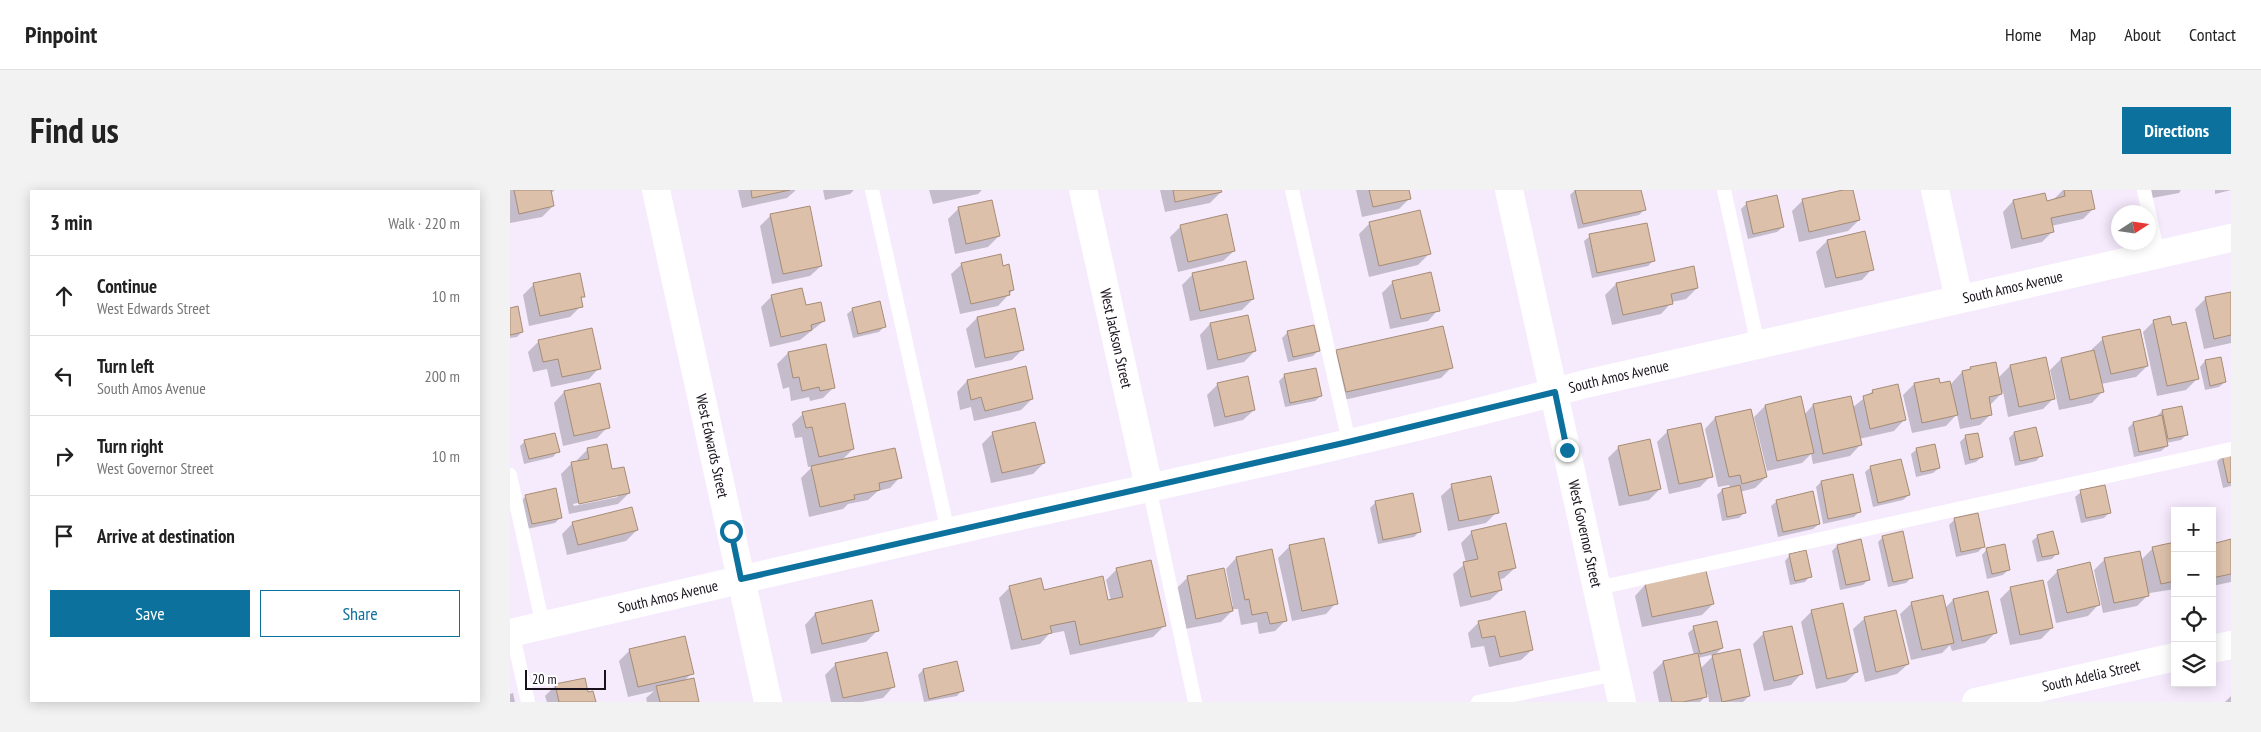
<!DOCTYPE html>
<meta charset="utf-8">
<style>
:root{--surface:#fff;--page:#f2f2f2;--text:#222;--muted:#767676;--line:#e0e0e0;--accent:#0d719e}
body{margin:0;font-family:"PT Sans Narrow",sans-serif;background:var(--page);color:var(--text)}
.controls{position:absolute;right:15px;bottom:15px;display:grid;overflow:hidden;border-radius:0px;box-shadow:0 2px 12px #0003}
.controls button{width:45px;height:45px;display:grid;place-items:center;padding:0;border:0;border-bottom:1px solid var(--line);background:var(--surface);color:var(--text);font:25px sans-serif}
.compass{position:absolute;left:1601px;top:15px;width:45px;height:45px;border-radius:50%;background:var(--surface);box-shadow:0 2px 12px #0003;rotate:78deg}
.scale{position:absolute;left:15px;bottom:12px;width:81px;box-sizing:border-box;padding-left:5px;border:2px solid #19121c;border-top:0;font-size:14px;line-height:18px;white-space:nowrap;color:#19121c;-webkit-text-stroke:4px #fff;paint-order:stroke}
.stop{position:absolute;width:15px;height:15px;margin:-11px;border:4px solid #0d719e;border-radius:50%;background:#fff}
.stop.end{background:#0d719e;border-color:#fff;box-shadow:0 1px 5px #0008}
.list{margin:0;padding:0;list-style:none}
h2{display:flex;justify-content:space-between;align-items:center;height:65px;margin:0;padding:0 20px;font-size:21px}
h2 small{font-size:16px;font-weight:400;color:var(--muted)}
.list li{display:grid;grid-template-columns:32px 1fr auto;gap:15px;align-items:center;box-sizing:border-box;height:80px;padding:0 20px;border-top:1px solid var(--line)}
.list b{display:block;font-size:19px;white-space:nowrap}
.list p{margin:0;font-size:16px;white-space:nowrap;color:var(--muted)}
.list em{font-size:16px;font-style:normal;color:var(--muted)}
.actions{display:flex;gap:10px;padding:15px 20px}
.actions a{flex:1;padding:11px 0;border:1px solid var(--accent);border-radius:0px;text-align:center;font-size:18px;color:var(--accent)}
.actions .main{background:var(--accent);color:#fff}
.icon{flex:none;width:28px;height:28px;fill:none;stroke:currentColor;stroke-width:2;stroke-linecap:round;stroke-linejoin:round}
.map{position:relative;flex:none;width:1721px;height:512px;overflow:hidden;border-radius:0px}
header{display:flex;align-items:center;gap:30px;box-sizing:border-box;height:70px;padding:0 25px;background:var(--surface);border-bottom:1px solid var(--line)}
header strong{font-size:24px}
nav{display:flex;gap:28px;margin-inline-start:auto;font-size:18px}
.intro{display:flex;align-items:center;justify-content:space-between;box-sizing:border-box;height:120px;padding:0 30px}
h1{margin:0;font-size:35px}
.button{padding:12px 22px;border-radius:0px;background:var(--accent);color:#fff;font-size:18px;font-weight:700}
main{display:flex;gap:30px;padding:0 30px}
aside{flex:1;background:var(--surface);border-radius:0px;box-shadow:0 2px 12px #0003}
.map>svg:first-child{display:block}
.shadow{fill:#0003;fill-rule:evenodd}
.building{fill:#dcc0aa;stroke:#a68c76}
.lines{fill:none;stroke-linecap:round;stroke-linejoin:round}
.service{stroke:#fff;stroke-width:14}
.minor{stroke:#fff;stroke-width:28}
.route{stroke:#0d719e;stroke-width:6}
.labels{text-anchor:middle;stroke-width:4;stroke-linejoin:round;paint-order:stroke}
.street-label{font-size:15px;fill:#19121c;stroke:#fff}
</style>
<header>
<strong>Pinpoint</strong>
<nav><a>Home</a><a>Map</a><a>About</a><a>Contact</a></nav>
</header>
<div class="intro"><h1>Find us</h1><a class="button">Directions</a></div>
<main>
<aside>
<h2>3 min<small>Walk · 220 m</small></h2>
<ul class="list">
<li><svg class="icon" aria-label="ahead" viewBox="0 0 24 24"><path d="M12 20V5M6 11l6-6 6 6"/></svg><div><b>Continue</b><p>West Edwards Street</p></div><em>10 m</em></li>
<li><svg class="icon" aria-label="left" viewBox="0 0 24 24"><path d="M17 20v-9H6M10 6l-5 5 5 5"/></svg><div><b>Turn left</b><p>South Amos Avenue</p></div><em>200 m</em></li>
<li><svg class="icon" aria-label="right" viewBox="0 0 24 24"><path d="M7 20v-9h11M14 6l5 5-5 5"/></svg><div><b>Turn right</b><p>West Governor Street</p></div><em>10 m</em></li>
<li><svg class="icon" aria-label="arrive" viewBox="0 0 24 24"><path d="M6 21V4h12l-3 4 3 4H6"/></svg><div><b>Arrive at destination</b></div></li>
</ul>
<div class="actions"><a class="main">Save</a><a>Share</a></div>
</aside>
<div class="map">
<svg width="1721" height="512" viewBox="0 0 1721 512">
<rect width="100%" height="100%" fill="#f6ebfd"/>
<g class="shadow">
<path d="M0,0H45L40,4L43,16L32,27L0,33Z"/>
<path d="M228,0H286L277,8L232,18Z"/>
<path d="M313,0H344L340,4L315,10Z"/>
<path d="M419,0H472L468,4L423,14Z"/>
<path d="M650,0H710L711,2L700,13L655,22Z"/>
<path d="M846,0H898L900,8L889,19L852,27Z"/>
<path d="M1065,0H1130L1134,20L1129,25L1068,39L1060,5Z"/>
<path d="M1342,0L1349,30L1338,41L1289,52L1282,21L1293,10Z"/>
<path d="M1553,0H1580L1584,18L1573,29L1541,36L1542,42L1532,52L1501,59L1493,22L1503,11L1536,12L1542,11Z"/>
<path d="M1641,0H1671L1669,3L1642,8Z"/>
<path d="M1705,0H1721L1705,4Z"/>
<path d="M1237,13L1273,37L1267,42L1238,49L1231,19Z"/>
<path d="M449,18L489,46L478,57L445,64L438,29Z"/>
<path d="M261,25L311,76L300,86L262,94L250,36Z"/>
<path d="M860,33L919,64L908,75L859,87L849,44Z"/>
<path d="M671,36L724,61L713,71L668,82L660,47Z"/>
<path d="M1354,43L1362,79L1352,90L1315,98L1306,62L1317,51Z"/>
<path d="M1080,46L1143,71L1138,76L1082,88L1074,51Z"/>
<path d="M452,74L493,77L503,100L488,116L450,124L441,84Z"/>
<path d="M1183,77L1187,98L1176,109L1162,112L1151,124L1102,135L1095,105L1106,94Z"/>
<path d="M683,84L743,109L732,120L680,131L672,95Z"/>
<path d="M883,92L928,120L918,131L880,139L872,103Z"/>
<path d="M24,94L73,106L70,110L71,116L60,127L19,136L13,105Z"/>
<path d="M1721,103V153L1694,159L1685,119L1696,108Z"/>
<path d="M262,106L314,131L290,150L260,157L251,117Z"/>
<path d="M0,119L12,142L7,147L0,148Z"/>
<path d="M343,119L374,137L369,142L343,148L337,124Z"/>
<path d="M467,128L513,159L502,170L465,178L456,139Z"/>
<path d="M1644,131L1661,136L1687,189L1676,200L1647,206L1633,142Z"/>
<path d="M700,134L745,161L734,172L697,180L690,145Z"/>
<path d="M778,142L808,161L803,166L778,172L772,148Z"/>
<path d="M1593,149L1637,176L1626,187L1591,194L1592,202L1582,213L1549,220L1540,180L1551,169L1583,162L1582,159Z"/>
<path d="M29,151L89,178L79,189L41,197L37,179L23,182L18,162Z"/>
<path d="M827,162L942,177L931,188L825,212L816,172Z"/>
<path d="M278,163L324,197L313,208L300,211L299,207L281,211L279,197L273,199L267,174Z"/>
<path d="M1695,171L1715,192L1709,197L1695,200L1690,177Z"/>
<path d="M1500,176L1544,208L1533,219L1498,227L1493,202L1480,215L1481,224L1470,235L1450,239L1447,224L1436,236L1402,243L1393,205L1404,194L1440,195L1452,182L1461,178L1488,188Z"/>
<path d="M775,185L811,206L805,211L775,217L769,191Z"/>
<path d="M457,191L522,209L511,220L464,231L461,217L450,220L447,202Z"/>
<path d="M708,194L744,220L733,230L704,237L697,205Z"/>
<path d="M1363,201L1394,230L1384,241L1349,249L1350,255L1340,266L1303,274L1301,264L1292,273L1257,281L1244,227L1255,216L1290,208L1294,225L1303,215L1342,218Z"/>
<path d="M54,202L98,237L87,248L53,256L44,213Z"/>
<path d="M1652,221L1676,245L1671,250L1656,253L1657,256L1651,261L1624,267L1618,238L1623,233L1647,226Z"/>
<path d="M293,224L343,259L331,271L390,287L380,298L368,301L358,310L338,314L333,319L299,327L291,288L303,276L298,277L292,247L285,248L282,234Z"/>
<path d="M1205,228L1256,287L1245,298L1230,302L1235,322L1229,328L1212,331L1207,305L1212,300L1220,298L1219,295L1208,297L1195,239Z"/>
<path d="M1158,241L1201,286L1190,297L1159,304L1147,252Z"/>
<path d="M483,243L534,273L523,284L481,293L472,254Z"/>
<path d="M1504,243L1531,266L1526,271L1505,276L1499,248Z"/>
<path d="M1455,247L1472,267L1466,272L1455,275L1450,252Z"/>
<path d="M15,251L48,261L43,267L14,274L10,256Z"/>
<path d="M1109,257L1150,299L1139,310L1109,316L1098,268Z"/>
<path d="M78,259L101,280L119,303L108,314L59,324L51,284L62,273L67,272V270ZM108,304V307L64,316L63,314Z"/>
<path d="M1407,259L1429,278L1423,283L1406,287L1401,264Z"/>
<path d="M1721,264V296L1713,298L1707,272L1712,266Z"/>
<path d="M1361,277L1399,305L1393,310L1363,317L1355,282Z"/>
<path d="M1311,292L1349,322L1344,327L1313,334L1306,297Z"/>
<path d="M942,296L987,322L976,333L938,341L931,306Z"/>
<path d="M1571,302L1599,323L1594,328L1571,333L1565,307Z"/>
<path d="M16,306L51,327L45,333L17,339L11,311Z"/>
<path d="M1267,311L1309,334L1303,339L1268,347L1261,316Z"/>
<path d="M866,312L910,341L904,347L868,354L860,318Z"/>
<path d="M1467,325L1473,357L1468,362L1446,367L1439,335L1444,330Z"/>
<path d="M63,333L127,340L116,351L57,365L52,344Z"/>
<path d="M962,342L1005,378L994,388L989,390L991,400L980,410L950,417L943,384L956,373L951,353Z"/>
<path d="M1528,346L1547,363L1542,369L1527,372L1522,351Z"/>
<path d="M1373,347L1402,387L1396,393L1378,397L1368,352Z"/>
<path d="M813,349L826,413L816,424L782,431L768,368L779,357Z"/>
<path d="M1721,351V392L1702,396V355Z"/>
<path d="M1665,353V399L1640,403L1627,416L1593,423L1584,380L1595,369L1631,370L1643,358Z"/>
<path d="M1327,356L1359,389L1353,395L1330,400L1322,361Z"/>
<path d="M1477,359L1498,380L1493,385L1477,389L1472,365Z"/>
<path d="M1280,365L1300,386L1295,392L1280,395L1275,371Z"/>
<path d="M726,368L776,430L765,441L749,444L747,432L731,435L728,419H724L711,432L675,439L667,398L678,387L721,417L723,416L716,379Z"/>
<path d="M607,379L654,436L643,447L560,465L554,441L539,444L530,454L501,460L489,408L500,397L598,412L601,411L596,390Z"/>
<path d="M1548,381L1588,415L1578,426L1546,433L1537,392Z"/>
<path d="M1135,395L1203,414L1192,425L1132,437L1125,406Z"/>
<path d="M1501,398L1542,438L1531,449L1500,455L1490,409Z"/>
<path d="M1477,402L1486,442L1475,453L1442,461L1440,455L1432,463L1401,470L1390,424L1401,414L1432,407L1435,418L1443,410Z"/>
<path d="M1302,421L1347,482L1336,492L1306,499L1291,432Z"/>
<path d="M1385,421L1398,474L1387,484L1355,492L1343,439L1354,429Z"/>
<path d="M305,424L367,441L356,452L301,464L295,435Z"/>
<path d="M969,432L1022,460L1011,470L979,477L974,456L961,458L958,443Z"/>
<path d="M1184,438L1212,458L1204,466L1239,506L1233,512H1199L1198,504L1190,512H1149L1143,482L1153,472L1184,465L1178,443ZM1205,464L1190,479L1188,468Z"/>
<path d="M1254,443L1291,484L1281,495L1254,501L1243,454Z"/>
<path d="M120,460L182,483L174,491L188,512H137L136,508L144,501L118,507L109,471Z"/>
<path d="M326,474L383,497L373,508L352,512H321L315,485Z"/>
<path d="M413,480L452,500L447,506L414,512L408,485Z"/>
<path d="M46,495L77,504L85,512H37L35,506Z"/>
<path d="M3,503L5,512H0V504Z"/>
<path d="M1721,506V512H1715Z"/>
</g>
<g class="building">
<path d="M4,0H41L44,16L9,24Z"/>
<path d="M241,0H280L242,8Z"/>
<path d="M663,0H711L712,2L665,12Z"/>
<path d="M859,0H899L901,9L863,17Z"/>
<path d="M1065,0H1131L1136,20L1073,34Z"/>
<path d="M1333,0H1343L1350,30L1299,42L1292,9Z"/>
<path d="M1554,0H1581L1585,19L1541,28L1544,42L1512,49L1503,10L1535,3L1537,11L1555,6Z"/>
<path d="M1267,5L1274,37L1243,44L1236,12Z"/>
<path d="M482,10L490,46L456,54L448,17Z"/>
<path d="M300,16L312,76L273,84L260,24Z"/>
<path d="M910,20L921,64L869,76L859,32Z"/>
<path d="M717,24L725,61L678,72L670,35Z"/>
<path d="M1137,33L1145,71L1087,83L1079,44Z"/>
<path d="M1355,41L1364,80L1326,88L1317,50Z"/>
<path d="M491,64L493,76L499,74L504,100L499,101L500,105L461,114L451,73Z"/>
<path d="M736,71L744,109L690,121L682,83Z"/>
<path d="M1184,76L1188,98L1161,104L1163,114L1113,125L1106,93Z"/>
<path d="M921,82L930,121L891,129L882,91Z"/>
<path d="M70,83L75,107H71L73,117L30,126L23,93Z"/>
<path d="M292,98L296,115L311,112L315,131L301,135L302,140L271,147L261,105Z"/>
<path d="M1721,102V145L1704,149L1695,107Z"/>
<path d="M370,111L376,137L348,144L342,118Z"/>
<path d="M8,116L13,142L0,145V118Z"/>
<path d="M505,118L514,160L475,168L467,127Z"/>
<path d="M738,125L746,161L708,170L700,133Z"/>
<path d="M1660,126L1662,135L1676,132L1689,189L1657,196L1643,130Z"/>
<path d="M804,135L810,161L783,167L777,141Z"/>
<path d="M933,136L943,178L836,202L826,160Z"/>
<path d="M82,138L91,179L52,187L48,169L33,172L28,150Z"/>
<path d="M1630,139L1638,176L1601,184L1592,147Z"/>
<path d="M316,154L325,198L310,201L309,197L292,201L289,187L283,188L278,162Z"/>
<path d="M1584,160L1594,202L1560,210L1551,168Z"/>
<path d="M1536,167L1545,209L1509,217L1500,175Z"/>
<path d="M1711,167L1716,192L1700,196L1695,170Z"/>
<path d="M1486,172L1492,204L1479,207L1482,225L1461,229L1452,181L1461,179L1460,177Z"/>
<path d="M516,176L523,209L475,221L471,207L461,210L457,190Z"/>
<path d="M806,178L812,206L780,213L774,184Z"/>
<path d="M738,186L745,220L715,227L707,193Z"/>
<path d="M1429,188L1430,193L1440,191L1448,225L1412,233L1404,193Z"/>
<path d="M90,193L100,238L64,246L54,201Z"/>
<path d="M1388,194L1396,230L1360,239L1353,206L1363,203L1362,200Z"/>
<path d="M1291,206L1304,263L1267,271L1255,215Z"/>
<path d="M1341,206L1352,255L1313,264L1303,214Z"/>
<path d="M335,213L344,259L309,267L302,237L296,238L292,222Z"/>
<path d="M1672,216L1678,245L1658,249L1652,220Z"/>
<path d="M1241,219L1257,287L1232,294L1230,285L1219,287L1205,227Z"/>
<path d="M1652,225L1658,256L1629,262L1623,232Z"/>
<path d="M525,232L535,273L492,283L482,242Z"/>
<path d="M1191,233L1203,287L1169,294L1157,240Z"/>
<path d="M1526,237L1533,266L1510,271L1504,242Z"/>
<path d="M45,243L50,262L19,269L14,250Z"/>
<path d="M1468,243L1473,267L1460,270L1455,245Z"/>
<path d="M1140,249L1151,299L1119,306L1108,256Z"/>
<path d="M97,254L102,279L114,277L120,303L69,314L61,272L79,269L77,258Z"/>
<path d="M1425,254L1430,278L1411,282L1406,258Z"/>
<path d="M385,258L392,288L369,293L370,300L344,305L345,309L310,317L301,276Z"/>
<path d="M1721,263V292L1718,293L1712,265Z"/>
<path d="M1391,269L1400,305L1368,313L1360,276Z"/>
<path d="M1343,284L1351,322L1318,329L1311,291Z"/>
<path d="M981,286L989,323L949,331L941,294Z"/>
<path d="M1230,295L1236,323L1217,327L1212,299Z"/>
<path d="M1595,295L1601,323L1576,328L1570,300Z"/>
<path d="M46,298L52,328L22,334L15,305Z"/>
<path d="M1303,301L1310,334L1273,342L1266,310Z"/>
<path d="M903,303L911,342L873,350L865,311Z"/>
<path d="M122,317L128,340L68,355L62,332Z"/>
<path d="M1468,323L1475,357L1451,362L1444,328Z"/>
<path d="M996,333L1006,378L988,382L992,400L961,407L953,372L968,369L961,341Z"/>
<path d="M1393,341L1403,388L1383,392L1372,346Z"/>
<path d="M1543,341L1549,364L1532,367L1527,345Z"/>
<path d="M814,348L828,414L792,421L779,355Z"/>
<path d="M1351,349L1360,390L1336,395L1327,355Z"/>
<path d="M1721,349V384L1702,388V354Z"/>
<path d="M1665,352V391L1651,394L1642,357Z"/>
<path d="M1495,354L1500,380L1482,384L1476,358Z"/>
<path d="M762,359L777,431L760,434L757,422L742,425L739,409L735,410L726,367Z"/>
<path d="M1296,360L1302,387L1285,391L1279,364Z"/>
<path d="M1630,361L1639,406L1604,413L1594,368Z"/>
<path d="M641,370L656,436L570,455L565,431L540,436L542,443L512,450L499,396L531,388L534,400L593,386L598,410L613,407L606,378Z"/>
<path d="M1580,372L1590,415L1557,423L1547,380Z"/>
<path d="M714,378L723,421L686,429L677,386Z"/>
<path d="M1196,381L1204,414L1142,427L1135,394Z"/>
<path d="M1533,390L1543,438L1510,445L1500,397Z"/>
<path d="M1478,401L1487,443L1452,451L1443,409Z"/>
<path d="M1433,405L1444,453L1412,460L1401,412Z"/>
<path d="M362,410L369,441L312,454L305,423Z"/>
<path d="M1333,413L1348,482L1317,489L1301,420Z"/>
<path d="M1386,420L1399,474L1366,482L1354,427Z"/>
<path d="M1015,421L1023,460L990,467L985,446L972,448L968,431Z"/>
<path d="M1207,431L1213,458L1190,464L1183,436Z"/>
<path d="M1282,436L1293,484L1264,491L1253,442Z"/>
<path d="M175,446L184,484L128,497L119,459Z"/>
<path d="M1230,459L1240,506L1212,512L1202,465Z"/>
<path d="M377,462L385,497L333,508L325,473Z"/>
<path d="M1188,463L1197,507L1173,512H1162L1153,471Z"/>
<path d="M447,471L454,501L419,509L413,479Z"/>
<path d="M75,488L78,502L83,501L86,512H49L45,494Z"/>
<path d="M184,488L189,512H150L146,496Z"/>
</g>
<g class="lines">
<g class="service">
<path d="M362,0L438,342"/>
<path d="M782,0L839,252"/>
<path d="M1214,0L1248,155"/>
<path d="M1634,0L1648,65"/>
<path d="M0,285L33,436"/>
<path d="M639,297L685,512"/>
<path d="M1088,398L1721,259"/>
<path d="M2,442L18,512"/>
<path d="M968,512L1106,484"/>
</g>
<g class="minor">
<path id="s1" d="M146,0L258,512"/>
<path id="s2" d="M573,0L639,297"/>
<path id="s3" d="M999,0L1112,512"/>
<path d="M1425,0L1449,109"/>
<path id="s4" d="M0,443C153,409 306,371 460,337C665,292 872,249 1075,194L1721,48"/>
<path d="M1702,459L1721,455"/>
<path id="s5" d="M1466,512L1665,467"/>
</g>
</g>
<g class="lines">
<path class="route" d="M221,341L231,389L838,252L1045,202L1057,260"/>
</g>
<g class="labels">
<g class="street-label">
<text dy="5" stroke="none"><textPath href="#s4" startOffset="1542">South Amos Avenue</textPath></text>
<text dy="5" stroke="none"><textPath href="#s2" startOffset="152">West Jackson Street</textPath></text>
<text dy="5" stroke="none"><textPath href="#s4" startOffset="1138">South Amos Avenue</textPath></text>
<text dy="5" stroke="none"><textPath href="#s1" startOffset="262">West Edwards Street</textPath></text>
<text dy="5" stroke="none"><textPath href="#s3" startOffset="352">West Governor Street</textPath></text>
<text dy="5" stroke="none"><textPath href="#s4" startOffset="162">South Amos Avenue</textPath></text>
<text dy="5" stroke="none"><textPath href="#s5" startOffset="118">South Adelia Street</textPath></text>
</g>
</g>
</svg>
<div class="controls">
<button>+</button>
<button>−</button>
<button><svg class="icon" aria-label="locate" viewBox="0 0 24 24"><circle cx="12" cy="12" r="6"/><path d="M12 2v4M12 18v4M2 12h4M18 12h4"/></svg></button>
<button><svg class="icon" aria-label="layers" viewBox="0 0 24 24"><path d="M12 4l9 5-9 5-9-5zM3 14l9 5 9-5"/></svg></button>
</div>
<svg class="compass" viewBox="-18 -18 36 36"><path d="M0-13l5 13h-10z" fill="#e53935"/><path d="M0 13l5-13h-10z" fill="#767676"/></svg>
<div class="scale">20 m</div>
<div class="stop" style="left:221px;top:341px"></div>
<div class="stop end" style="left:1057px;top:260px"></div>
</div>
</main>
